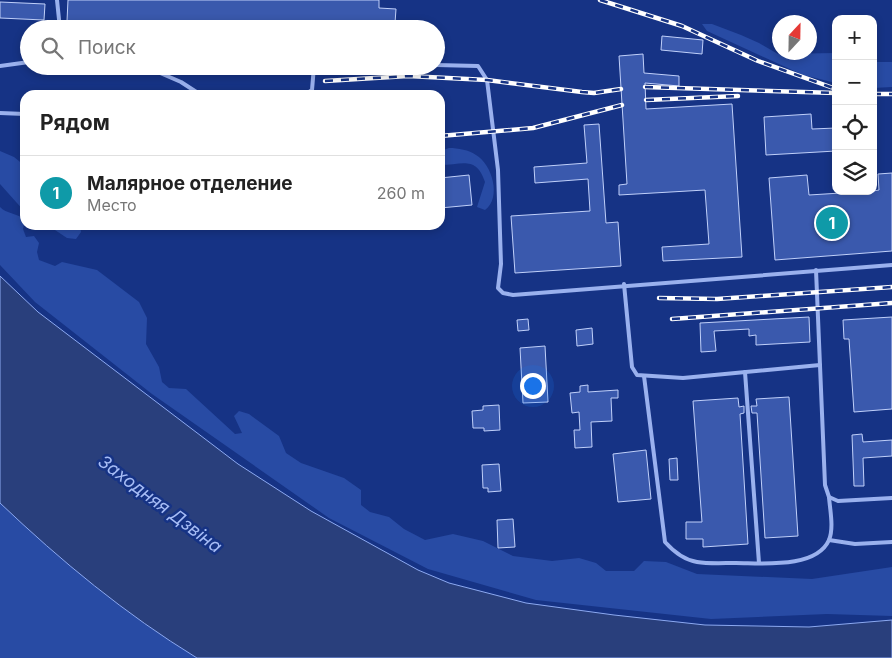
<!DOCTYPE html>
<html lang="ru">
<meta charset="utf-8">
<style>
:root{--surface:#fff;--page:#f2f2f2;--text:#222;--muted:#767676;--line:#e0e0e0;--accent:#111827}
body{margin:0;font-family:Inter,sans-serif;background:var(--page);color:var(--text)}
.controls{position:absolute;right:15px;top:15px;display:grid;overflow:hidden;border-radius:10px;box-shadow:0 2px 8px #0003}
.controls button{width:45px;height:45px;display:grid;place-items:center;padding:0;border:0;border-bottom:1px solid var(--line);background:var(--surface);color:var(--text);font:25px sans-serif}
.compass{position:absolute;left:772px;top:15px;width:45px;height:45px;border-radius:50%;background:var(--surface);box-shadow:0 2px 8px #0003;rotate:22deg}
.you{position:absolute;left:532px;top:385px;width:18px;height:18px;margin:-12px;border:4px solid #fff;border-radius:50%;background:#1a73e8;box-shadow:0 0 0 8px #1a73e833}
.badge{display:grid;place-items:center;width:32px;height:32px;border-radius:50%;background:var(--accent);color:#fff;font-size:16px;font-weight:700}
.pin{position:absolute;translate:-50% -50%;border:2px solid #fff;box-shadow:0 1px 5px #0006}
.list{margin:0;padding:0;list-style:none}
h2{display:flex;justify-content:space-between;align-items:center;height:65px;margin:0;padding:0 20px;font-size:21px}
h2 small{font-size:16px;font-weight:400;color:var(--muted)}
.list li{display:grid;grid-template-columns:32px 1fr auto;gap:15px;align-items:center;box-sizing:border-box;height:75px;padding:0 20px;border-top:1px solid var(--line)}
.list b{display:block;font-size:19px;white-space:nowrap}
.list p{margin:0;font-size:16px;white-space:nowrap;color:var(--muted)}
.list em{font-size:16px;font-style:normal;color:var(--muted)}
.icon{flex:none;width:28px;height:28px;fill:none;stroke:currentColor;stroke-width:2;stroke-linecap:round;stroke-linejoin:round}
.map{position:relative;flex:none;width:892px;height:658px;overflow:hidden}
.search{position:absolute;background:var(--surface);box-shadow:0 2px 8px #0003;left:20px;top:20px;width:425px;height:55px;display:flex;align-items:center;gap:12px;box-sizing:border-box;padding:0 18px;border-radius:28px;color:var(--muted);font-size:19px}
.panel{position:absolute;background:var(--surface);box-shadow:0 2px 8px #0003;left:20px;top:90px;width:425px;height:140px;border-radius:15px}
.map>svg:first-child{display:block}
.green{fill:#284ba4}
.water{fill:#293f7c;stroke:#8ca9f1}
.building{fill:#3a59ad;stroke:#c0d0fa}
.lines{fill:none;stroke-linecap:round;stroke-linejoin:round}
.service{stroke:#9ab1ee;stroke-width:4}
.rail-casing{stroke:#fff;stroke-width:4.5}
.rail{stroke:#163385;stroke-width:2.5;stroke-dasharray:8;stroke-linecap:butt}
.labels{text-anchor:middle;stroke-width:5;stroke-linejoin:round;paint-order:stroke}
.water-label{font-size:18px;font-style:italic;fill:#a6bcf5;stroke:#163385}
</style>
<div class="map">
<svg width="892" height="658" viewBox="0 0 892 658">
<rect width="100%" height="100%" fill="#163385"/>
<g class="green">
<path d="M702,24H712L741,35L759,43L778,54L836,53V83L803,75L707,31Z"/>
<path d="M873,62H892V87L873,88Z"/>
<path d="M449,148C458,148 469,150 476,155C492,164 502,198 485,210L477,207L485,182C476,155 462,165 440,165V151Z"/>
<path d="M0,151L14,157L25,166V212L0,184Z"/>
<path d="M0,207C6,214 18,213 25,220L23,229L26,237L34,236L39,243L37,252L39,260L55,266L62,262L97,270L139,302L147,318L146,344L159,367L162,382L169,388L186,389L235,434L242,433L234,416L239,411L249,414L279,436L286,453L301,463L344,478L361,490V505L370,512L389,517L404,529L425,540L453,534L483,541L513,556L552,561L579,558L596,563L606,571H634L644,561L666,562L697,574L812,579L892,567V616L827,614L711,619L536,600L428,569L329,518L152,394L35,302L0,265Z"/>
<path d="M38,225H80L81,232L76,239L67,238L52,228Z"/>
<path d="M0,503C61,561 125,614 197,658H0Z"/>
</g>
<path class="water" d="M0,276L38,312L238,464L311,511L418,570L449,583L526,603L614,615L705,625L809,627L892,620V658H197C125,614 61,561 0,503Z"/>
<g class="building">
<path d="M68,0H379V8L396,9L395,23L379,22V29H204L67,21Z"/>
<path d="M0,2L45,4L44,20L0,18Z"/>
<path d="M662,36L703,40L702,54L661,50Z"/>
<path d="M643,54L644,73L679,76V86L645,83L646,109L732,104L742,257L663,261L662,247L709,244L705,190L619,195V185L627,184L619,56Z"/>
<path d="M811,114L812,129L836,128V151L766,155L764,117Z"/>
<path d="M599,124L606,223L618,222L621,266L515,273L511,216L590,211L588,179L535,183L534,167L587,163L584,125Z"/>
<path d="M892,173V251L775,260L769,178L807,175L809,195L873,191L879,190L878,174Z"/>
<path d="M469,175L472,205L440,208V178Z"/>
<path d="M809,317L810,342L756,345V335L749,336V329L714,331L716,351L701,352L700,323Z"/>
<path d="M892,317V409L854,412L849,339H844L843,320Z"/>
<path d="M528,319L529,330L518,331L517,320Z"/>
<path d="M592,328L593,344L577,346L576,330Z"/>
<path d="M545,346L548,402L523,403L520,348Z"/>
<path d="M588,385V392L618,390V398H611L612,421L591,422L592,447L575,448L574,430H580L579,412L572,413L570,393L580,392V386Z"/>
<path d="M789,397L798,536L765,538L757,413H752L751,406H757L756,399Z"/>
<path d="M738,398L739,407L744,406V413L740,414L748,544L703,547V539H686V522H702L693,401Z"/>
<path d="M499,405L500,430L484,431V428H473L472,411L483,410V406Z"/>
<path d="M862,434L863,442L892,440V456L863,458L864,486H854L852,435Z"/>
<path d="M646,450L651,499L618,502L613,454Z"/>
<path d="M677,458L678,480H670L669,459Z"/>
<path d="M499,464L501,491L488,492V488H483L482,465Z"/>
<path d="M513,519L515,547L498,548L497,520Z"/>
</g>
<g class="lines">
<g class="service">
<path d="M57,0L60,29"/>
<path d="M436,65L478,66L487,80L498,170L501,264L498,288L503,293L513,295L892,265"/>
<path d="M0,66L29,62"/>
<path d="M144,66L181,82L201,95"/>
<path d="M305,95L312,90L314,66"/>
<path d="M0,113L25,114"/>
<path d="M816,270L825,485L829,497L838,501L892,498"/>
<path d="M624,284L632,367L637,375L683,378L820,365"/>
<path d="M745,372L759,563"/>
<path d="M644,376L665,542C674,552 684,560 697,562C709,564 723,563 736,563C762,563 816,569 829,540C834,528 830,510 829,497"/>
<path d="M829,540L855,544L892,542"/>
</g>
<defs>
<g id="rail">
<path d="M600,0L682,26L758,61L836,89"/>
<path d="M325,81L408,76L487,80L582,92L594,93L621,89"/>
<path d="M645,87L836,93"/>
<path d="M873,94H892"/>
<path d="M646,100L738,96"/>
<path d="M440,136L533,128L622,105"/>
<path d="M659,298L717,299L892,287"/>
<path d="M672,319L892,303"/>
</g>
</defs>
<use href="#rail" class="rail-casing"/>
<use href="#rail" class="rail"/>
</g>
<g class="labels">
<g class="water-label">
<text transform="translate(160 504) rotate(37)" y="6">Заходняя Дзвіна</text>
</g>
</g>
</svg>
<div class="controls">
<button>+</button>
<button>−</button>
<button><svg class="icon" aria-label="locate" viewBox="0 0 24 24"><circle cx="12" cy="12" r="6"/><path d="M12 2v4M12 18v4M2 12h4M18 12h4"/></svg></button>
<button><svg class="icon" aria-label="layers" viewBox="0 0 24 24"><path d="M12 4l9 5-9 5-9-5zM3 14l9 5 9-5"/></svg></button>
</div>
<svg class="compass" viewBox="-18 -18 36 36"><path d="M0-13l5 13h-10z" fill="#e53935"/><path d="M0 13l5-13h-10z" fill="#767676"/></svg>
<div class="you"></div>
<div class="pin badge" style="left:832px;top:223px;background:#0f9aa8">1</div>
<div class="search"><svg class="icon" aria-label="search" viewBox="0 0 24 24"><circle cx="10" cy="10" r="6"/><path d="M15 15l6 6"/></svg>Поиск</div>
<section class="panel">
<h2>Рядом<small></small></h2>
<ul class="list">
<li><span class="badge" style="background:#0f9aa8">1</span><div><b>Малярное отделение</b><p>Место</p></div><em>260 m</em></li>
</ul>
</section>
</div>
